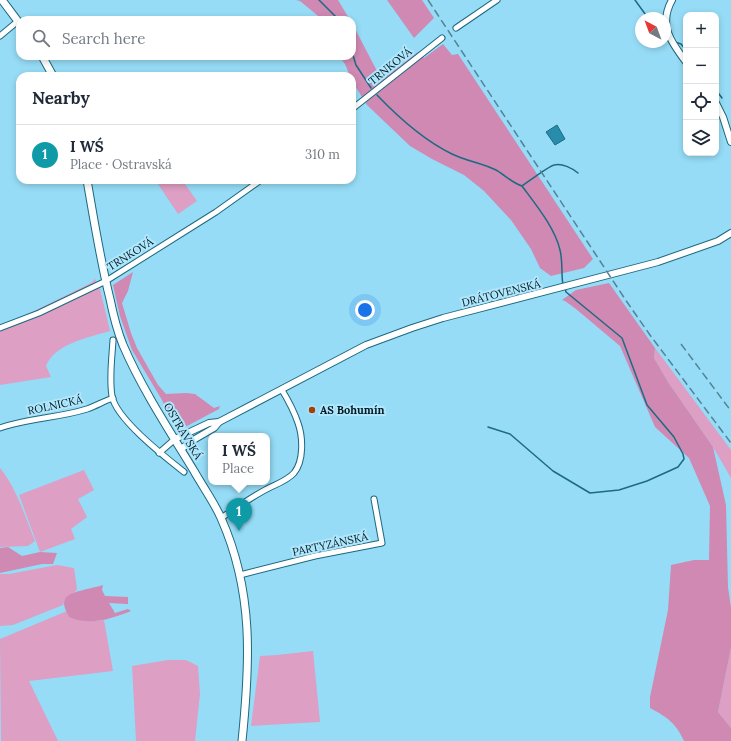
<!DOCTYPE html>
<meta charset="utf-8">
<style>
:root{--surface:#fff;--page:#f2f2f3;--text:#1f2937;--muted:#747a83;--line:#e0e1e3;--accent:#a33f07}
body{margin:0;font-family:Lora,serif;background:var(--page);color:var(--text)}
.controls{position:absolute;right:12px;top:12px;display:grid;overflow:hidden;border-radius:8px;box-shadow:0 2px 6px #0003}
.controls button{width:36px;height:36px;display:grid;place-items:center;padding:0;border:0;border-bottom:1px solid var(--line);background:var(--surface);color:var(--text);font:20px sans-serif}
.compass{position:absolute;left:635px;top:12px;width:36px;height:36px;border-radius:50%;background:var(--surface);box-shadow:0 2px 6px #0003;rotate:319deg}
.you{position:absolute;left:365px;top:310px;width:14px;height:14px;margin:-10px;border:3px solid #fff;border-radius:50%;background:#1a73e8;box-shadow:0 0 0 6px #1a73e833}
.badge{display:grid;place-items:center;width:26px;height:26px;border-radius:50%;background:var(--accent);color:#fff;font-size:13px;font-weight:700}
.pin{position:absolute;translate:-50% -33px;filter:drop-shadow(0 1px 2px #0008)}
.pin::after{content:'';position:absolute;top:21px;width:14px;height:12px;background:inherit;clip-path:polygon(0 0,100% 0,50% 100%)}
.popup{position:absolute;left:208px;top:433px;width:62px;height:52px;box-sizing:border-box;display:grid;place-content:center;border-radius:8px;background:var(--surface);filter:drop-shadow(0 1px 3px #0005);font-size:13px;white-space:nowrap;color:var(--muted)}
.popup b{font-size:15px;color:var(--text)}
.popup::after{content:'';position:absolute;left:50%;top:100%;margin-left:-8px;border:8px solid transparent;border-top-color:var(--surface)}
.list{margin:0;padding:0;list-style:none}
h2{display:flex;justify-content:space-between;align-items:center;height:52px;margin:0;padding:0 16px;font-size:17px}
h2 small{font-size:13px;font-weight:400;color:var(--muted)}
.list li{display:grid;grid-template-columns:26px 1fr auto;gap:12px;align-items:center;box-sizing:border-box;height:60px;padding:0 16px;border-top:1px solid var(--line)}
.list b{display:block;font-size:15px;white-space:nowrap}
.list p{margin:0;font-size:13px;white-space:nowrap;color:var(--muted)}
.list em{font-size:13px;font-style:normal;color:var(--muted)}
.icon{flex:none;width:22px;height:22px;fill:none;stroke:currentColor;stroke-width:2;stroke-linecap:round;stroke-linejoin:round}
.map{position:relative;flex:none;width:731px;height:741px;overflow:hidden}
.search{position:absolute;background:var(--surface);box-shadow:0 2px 6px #0003;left:16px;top:16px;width:340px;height:44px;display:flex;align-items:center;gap:10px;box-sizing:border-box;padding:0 14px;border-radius:12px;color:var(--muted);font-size:15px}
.panel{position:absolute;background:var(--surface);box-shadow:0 2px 6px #0003;left:16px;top:72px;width:340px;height:112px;border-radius:12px}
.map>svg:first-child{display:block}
.green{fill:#dd9fc4}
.forest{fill:#cf89b3}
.water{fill:#288dac;stroke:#1c6a83}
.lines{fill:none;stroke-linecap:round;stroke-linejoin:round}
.stream{stroke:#1c6a83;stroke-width:1.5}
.minor-casing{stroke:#1d687f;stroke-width:7}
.tertiary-casing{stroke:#1d687f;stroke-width:8}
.secondary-casing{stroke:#1d687f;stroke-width:9}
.minor{stroke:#fff;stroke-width:5}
.tertiary{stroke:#fff;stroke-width:6}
.secondary{stroke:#fff;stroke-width:7}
.rail{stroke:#528396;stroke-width:1.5;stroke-dasharray:8 4;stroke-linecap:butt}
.poi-dot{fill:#a33f07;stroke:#b0e7fc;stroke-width:1.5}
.labels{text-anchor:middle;stroke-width:4;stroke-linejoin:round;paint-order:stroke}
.street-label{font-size:11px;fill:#001922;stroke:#b0e7fc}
.poi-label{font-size:11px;font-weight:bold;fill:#001922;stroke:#b0e7fc;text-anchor:start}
</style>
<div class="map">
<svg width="731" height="741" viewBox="0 0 731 741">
<rect width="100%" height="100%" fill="#96dcf6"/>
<g class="green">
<path d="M164,180H182L197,201L178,214L158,184Z"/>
<path d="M95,279L100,289L110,331C90,337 54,344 46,366L51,377L0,385V326L20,318L91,283Z"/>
<path d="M655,348L731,450V478L713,447L668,382L654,358Z"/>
<path d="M0,468C17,489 25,516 35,541L28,546L0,547Z"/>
<path d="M84,470L94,490L78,499L87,517L71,529L75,539L40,552L19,495Z"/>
<path d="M57,565L74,568L77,589L75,592L65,599L63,605L13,625L0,626V574H9Z"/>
<path d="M67,611L69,617L96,621L104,620L113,671L29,681L58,741H1L0,639Z"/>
<path d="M731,648V728L718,712Z"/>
<path d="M313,651L320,722L251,726L260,656L277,655Z"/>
<path d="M168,660H186L198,666L200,694L195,741H136L132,666Z"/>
</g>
<g class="forest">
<path d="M296,0H338L350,20H323L300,1Z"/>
<path d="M387,0H422L434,18L414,38Z"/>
<path d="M352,23L378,73L371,78L376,84L418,52L424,58L443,44L452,55L458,54L593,259L584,268L551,276L540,268L531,249L511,220L484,191L464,175L432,159L410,146L367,105L352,81V76H350L345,64L339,56H352Z"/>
<path d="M133,272L128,291L122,303L131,333L137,348L158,385L166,394L186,393L195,394L214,408L220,406L219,409L187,426L171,419L162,400L132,350L120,316L113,285Z"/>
<path d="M609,283L655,348L654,358L668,382L713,447L726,505L728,587L731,608V648L718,712L731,728V741H684C676,723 667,717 650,708V697L668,610L671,565L694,560H709L710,506L689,458L655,427L620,346L576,309L565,301L562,300L576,290Z"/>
<path d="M8,547L22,556L40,552L57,553L53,564H42L0,573V548Z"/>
<path d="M103,585L102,590L105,596L128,597V604L109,603L115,613L128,609L131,611C111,619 90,626 69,617C67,612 62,605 65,599C69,591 95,588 103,585Z"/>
</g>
<path class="water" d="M557,125L565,139L555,145L546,132Z"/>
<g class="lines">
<g class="stream">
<path d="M319,0L339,20"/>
<path d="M635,0L648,18"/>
<path d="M675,42L681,44L686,50"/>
<path d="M352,52L356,65L371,88"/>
<path d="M716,90L722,98"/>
<path d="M377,95C399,118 423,140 452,154C466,161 482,163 496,170C505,175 512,183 522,186C528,182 549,166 554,165C562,163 572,168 578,173"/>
<path d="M522,186C536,205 555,228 560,250C563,262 561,274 563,285"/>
<path d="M488,427L510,434L553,471L590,493L619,490L647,481L678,467L684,459L683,454L674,437L647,405L622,338L566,292L565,288"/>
</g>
<defs>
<g id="minor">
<path d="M456,28L497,0"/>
<path d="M0,36L18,21"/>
<path d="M352,109L442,38"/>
<path d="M0,328L39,313L106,281L216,212L261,180"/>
<path d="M113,340C112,358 109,378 112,396C116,419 165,457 184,472"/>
<path d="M0,428C28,418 59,418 87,409C96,406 104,401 113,398"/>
<path d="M159,453L175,439"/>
<path d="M221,518C235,509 250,498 265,490C274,485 287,481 294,473C304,461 303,437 298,423C294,411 288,400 282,390"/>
<path d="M240,575L315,556L382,543L374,499"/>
</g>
<g id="tertiary">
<path d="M672,0C658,25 671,42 686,62"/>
<path d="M716,103L723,117L731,142"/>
<path d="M175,439L209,423L219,422L366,345L412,328L443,318L658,262L718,241L731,233"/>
<path d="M181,449L195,439L214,428L219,422"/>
</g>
<g id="secondary">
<path d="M2,0L20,24"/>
<path d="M42,56L53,76"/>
<path d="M87,180C94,220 100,259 110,299C113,314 117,330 123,345C142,389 169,430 194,471C203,487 214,502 221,518C254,592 250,663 242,741"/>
</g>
</defs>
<use href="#minor" class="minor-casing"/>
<use href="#tertiary" class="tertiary-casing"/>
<use href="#secondary" class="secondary-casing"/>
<use href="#minor" class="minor"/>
<use href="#tertiary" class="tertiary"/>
<use href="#secondary" class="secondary"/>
<g class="rail">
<path d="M428,0L627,302L650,335L731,443"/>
<path d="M681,344L731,411"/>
</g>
</g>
<circle class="poi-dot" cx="312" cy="410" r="4"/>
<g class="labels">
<g class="street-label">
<text transform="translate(390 66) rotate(-39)" y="4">TRNKOVÁ</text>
<text transform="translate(130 254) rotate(-32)" y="4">TRNKOVÁ</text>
<text transform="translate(501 293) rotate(-14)" y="4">DRÁTOVENSKÁ</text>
<text transform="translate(55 405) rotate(-12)" y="4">ROLNICKÁ</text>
<text transform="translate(183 431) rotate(59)" y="4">OSTRAVSKÁ</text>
<text transform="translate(330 544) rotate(-12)" y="4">PARTYZÁNSKÁ</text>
</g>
<g class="poi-label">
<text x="320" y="414">AS Bohumín</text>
</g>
</g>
</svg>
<div class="controls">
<button>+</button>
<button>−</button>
<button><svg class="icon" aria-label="locate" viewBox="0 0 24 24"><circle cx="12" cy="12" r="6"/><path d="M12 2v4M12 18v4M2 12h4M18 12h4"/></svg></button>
<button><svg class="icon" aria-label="layers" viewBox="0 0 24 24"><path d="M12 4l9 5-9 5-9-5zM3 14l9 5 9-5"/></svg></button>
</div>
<svg class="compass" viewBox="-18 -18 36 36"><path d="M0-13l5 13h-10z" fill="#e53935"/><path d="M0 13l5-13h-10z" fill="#747a83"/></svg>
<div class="you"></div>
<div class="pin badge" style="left:239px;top:531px;background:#0f9aa8">1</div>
<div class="popup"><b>I WŚ</b>Place</div>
<div class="search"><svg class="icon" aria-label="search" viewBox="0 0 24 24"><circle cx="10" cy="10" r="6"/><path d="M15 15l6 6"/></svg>Search here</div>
<section class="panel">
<h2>Nearby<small></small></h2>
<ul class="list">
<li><span class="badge" style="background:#0f9aa8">1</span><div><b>I WŚ</b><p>Place · Ostravská</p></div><em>310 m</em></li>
</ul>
</section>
</div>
